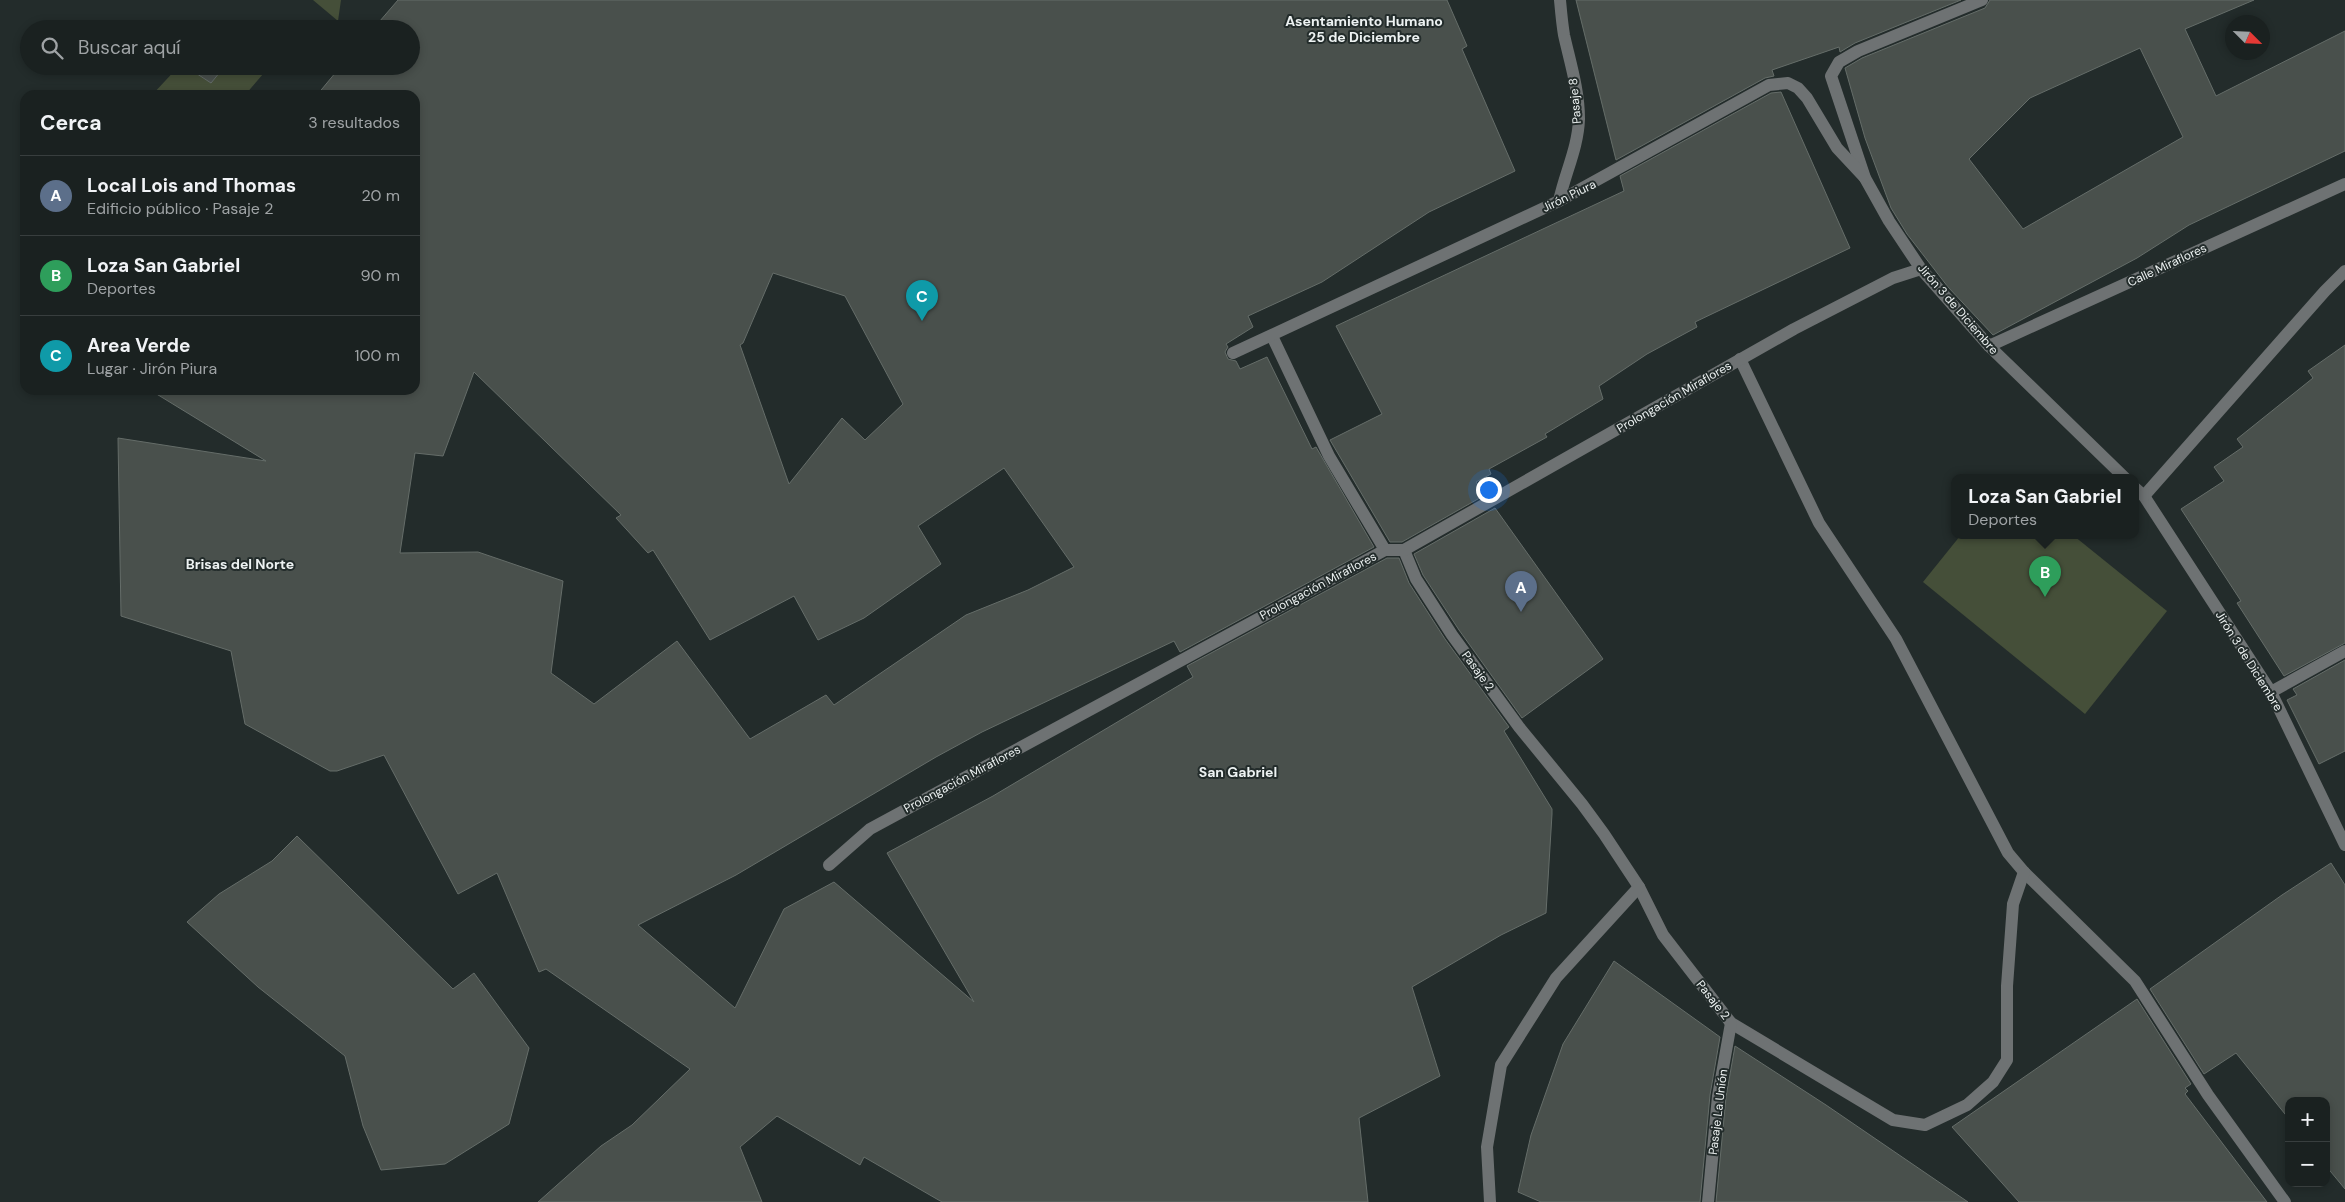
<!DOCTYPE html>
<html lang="es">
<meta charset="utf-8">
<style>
:root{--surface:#1a2120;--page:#272e2d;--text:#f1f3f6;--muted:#9fa3a5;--line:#383e3e;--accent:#f59c91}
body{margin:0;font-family:"DM Sans",sans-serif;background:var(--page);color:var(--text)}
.controls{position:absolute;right:15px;bottom:15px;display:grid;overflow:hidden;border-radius:10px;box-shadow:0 2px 8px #0003}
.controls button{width:45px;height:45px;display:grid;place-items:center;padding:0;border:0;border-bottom:1px solid var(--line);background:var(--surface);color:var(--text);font:25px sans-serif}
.compass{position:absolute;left:2225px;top:15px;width:45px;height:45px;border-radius:50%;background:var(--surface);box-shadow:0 2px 8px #0003;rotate:114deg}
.you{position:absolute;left:1488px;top:489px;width:18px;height:18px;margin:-12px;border:4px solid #fff;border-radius:50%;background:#1a73e8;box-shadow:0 0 0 8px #1a73e833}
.badge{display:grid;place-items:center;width:32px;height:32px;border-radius:50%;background:var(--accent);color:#fff;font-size:16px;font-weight:700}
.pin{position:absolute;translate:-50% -41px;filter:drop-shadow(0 1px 2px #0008)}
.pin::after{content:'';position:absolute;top:26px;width:18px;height:15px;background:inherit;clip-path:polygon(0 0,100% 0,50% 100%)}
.popup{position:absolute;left:1951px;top:474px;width:188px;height:65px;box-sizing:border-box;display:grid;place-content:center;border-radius:10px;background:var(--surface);filter:drop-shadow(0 1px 4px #0005);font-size:16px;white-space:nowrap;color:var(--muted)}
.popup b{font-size:19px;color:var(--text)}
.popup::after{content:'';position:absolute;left:50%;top:100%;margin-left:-10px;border:10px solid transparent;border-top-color:var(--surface)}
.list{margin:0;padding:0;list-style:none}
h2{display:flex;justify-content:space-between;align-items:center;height:65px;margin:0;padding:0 20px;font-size:21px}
h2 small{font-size:16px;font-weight:400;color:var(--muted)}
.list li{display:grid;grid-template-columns:32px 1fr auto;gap:15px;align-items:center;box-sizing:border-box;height:80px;padding:0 20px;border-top:1px solid var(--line)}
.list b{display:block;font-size:19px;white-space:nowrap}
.list p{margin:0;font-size:16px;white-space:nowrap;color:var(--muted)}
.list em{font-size:16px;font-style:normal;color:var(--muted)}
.icon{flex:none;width:28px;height:28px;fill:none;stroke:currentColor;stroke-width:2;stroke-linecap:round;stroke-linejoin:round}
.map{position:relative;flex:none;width:2345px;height:1202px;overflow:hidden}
.search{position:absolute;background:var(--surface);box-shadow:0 2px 8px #0003;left:20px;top:20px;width:400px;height:55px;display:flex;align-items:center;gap:12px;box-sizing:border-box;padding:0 18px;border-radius:28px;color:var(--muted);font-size:19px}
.panel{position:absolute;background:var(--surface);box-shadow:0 2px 8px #0003;left:20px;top:90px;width:400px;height:305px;border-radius:15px}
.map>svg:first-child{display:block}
.green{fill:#454f39}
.building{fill:#49504c;stroke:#656d69;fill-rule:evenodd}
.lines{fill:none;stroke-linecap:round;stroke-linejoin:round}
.minor{stroke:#6e7273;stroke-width:12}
.tertiary{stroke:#6e7273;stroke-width:12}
.labels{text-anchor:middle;stroke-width:4;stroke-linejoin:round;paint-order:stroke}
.street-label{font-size:12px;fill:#edf2f2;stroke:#232c2b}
.neighbourhood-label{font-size:14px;font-weight:bold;fill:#edf2f2;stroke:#232c2b}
</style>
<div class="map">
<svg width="2345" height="1202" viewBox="0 0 2345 1202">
<rect width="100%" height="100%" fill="#232c2b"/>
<g class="green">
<path d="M313,0H341L338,21Z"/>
<path d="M179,66H185L211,83L225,66H270L245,95H152Z"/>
<path d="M1960,536H2074L2167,611L2085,714L1923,582Z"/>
</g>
<g class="building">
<path d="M398,0H1447L1467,46L1462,49L1515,171L1429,212L1322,282L1248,316L1253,327L1226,344L1228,347L1225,352L1228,359L1236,361L1240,369L1267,357L1312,449L1316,447L1374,547L1180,652L1174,641L982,732L936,757L736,875L638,925L735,1008L784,909L834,882L974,1002L887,853L993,796L1193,677L1187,666L1387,558H1399L1409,583L1445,639L1509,727L1504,731L1552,809V814L1546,913L1501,935L1412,987L1440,1076L1359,1118L1368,1202H942L864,1157L860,1165L777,1116L740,1147L762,1202H538L601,1146L632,1125L690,1069L546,969L539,972L497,873L458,894L384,755L337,771H330L245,724L231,651L121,616L118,438L266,461L150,390H415V95H317L341,66H411V29H373ZM773,273L845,296L903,404L865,440L842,418L789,484L740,345L743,343ZM474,372L621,515L616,518L648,553L653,550L710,640L794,596L818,640L864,618L941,564L918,526L1004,468L1074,567L1028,590L966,615L834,705L826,695L750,739L677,641L594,704L551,673L563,581L478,552L400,553L415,453L443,456Z"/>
<path d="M1576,0H1961L1855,43L1840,52L1839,47L1772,70L1774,76L1765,78L1616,160Z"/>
<path d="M1990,0H2254L2185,29L2216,96L2345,31V151L2189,225L2137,258L1993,335L1948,287L1907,234L1891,208L1865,138L1845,68L1862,58L1985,8ZM2140,48L2183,137L2023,229L1969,159L2030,98Z"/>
<path d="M185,66H225L211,83Z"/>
<path d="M1781,92L1850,248L1695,322L1697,327L1647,354L1599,386L1603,399L1545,434L1547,437L1489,469L1491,474L1476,482L1485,495L1402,542H1390L1330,440L1382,414L1336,326L1624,191L1620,176L1771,93Z"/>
<path d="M2345,345V643L2284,676L2237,603L2241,601L2181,509L2224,481L2214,467L2243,447L2237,439L2313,378L2308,371Z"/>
<path d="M1495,508L1603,659L1522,718L1459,630L1423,575L1414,554Z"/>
<path d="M2345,660V751L2319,764L2287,700L2297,695L2293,689Z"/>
<path d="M297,836L453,989L474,973L529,1048L509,1124L445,1164L381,1170L363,1126L345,1056L258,987L187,922L219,894L272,861Z"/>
<path d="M2331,863L2345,885V1189L2326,1166V1101H2289V1119L2236,1053L2204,1074L2150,989L2282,895Z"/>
<path d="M1614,961L1720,1037L1710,1095L1700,1202H1541L1518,1192L1531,1135L1563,1044Z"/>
<path d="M2137,999L2191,1084L2185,1088L2188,1091L2185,1094L2267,1202H2019L1952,1127Z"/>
<path d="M1735,1046L1826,1105L1968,1202H1716L1726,1097Z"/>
</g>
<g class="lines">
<g class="minor">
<path d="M1982,0L1858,51L1839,62L1831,76L1865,178L1889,221L1921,269L1989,346L2125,478"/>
<path d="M1559,201C1565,173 1578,148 1579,119C1579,90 1570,62 1564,35C1562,23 1561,11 1560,0"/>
<path d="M1272,336L1329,456L1385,550"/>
<path d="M1233,353L1559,201L1769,85L1788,83L1798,88L1807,98L1837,148L1865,178"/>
<path d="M1740,359L1819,523L1896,639L2008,853L2024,872L2135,981L2208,1095L2285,1202"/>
<path d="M2135,488L2144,496L2271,692L2345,845"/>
<path d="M1404,550L1416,579L1452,635L1519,727L1582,804L1604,834L1639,887L1663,935L1731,1023L1893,1120L1925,1125L1967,1105L1993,1082L2007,1060V986L2013,904L2024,872"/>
<path d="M2271,692L2345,651"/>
<path d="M829,865L870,829L1385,550H1404L1794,329L1893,278L1921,269"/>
<path d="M1490,1202L1487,1147L1501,1065L1556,978L1639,887"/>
<path d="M1708,1202L1718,1096L1731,1023"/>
</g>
<g class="tertiary">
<path d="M1989,346L2345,184"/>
<path d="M2144,496L2325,291L2345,271"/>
</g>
</g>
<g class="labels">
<g class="street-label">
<text transform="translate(1575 101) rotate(-95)" y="4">Pasaje 8</text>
<text transform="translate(1569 196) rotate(-26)" y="4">Jirón Piura</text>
<text transform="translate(2167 265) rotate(-25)" y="4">Calle Miraflores</text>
<text transform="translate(1958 309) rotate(49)" y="4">Jirón 3 de Diciembre</text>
<text transform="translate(1674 397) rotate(-30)" y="4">Prolongación Miraflores</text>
<text transform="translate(1318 586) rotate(-28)" y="4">Prolongación Miraflores</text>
<text transform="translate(2249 661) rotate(58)" y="4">Jirón 3 de Diciembre</text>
<text transform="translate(1478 671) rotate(54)" y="4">Pasaje 2</text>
<text transform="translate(962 779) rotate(-28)" y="4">Prolongación Miraflores</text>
<text transform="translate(1713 1000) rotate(52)" y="4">Pasaje 2</text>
<text transform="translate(1718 1112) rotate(-83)" y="4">Pasaje La Unión</text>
</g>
<g class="neighbourhood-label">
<text x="1364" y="26">Asentamiento Humano<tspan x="1364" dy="16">25 de Diciembre</tspan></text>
<text x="240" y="569">Brisas del Norte</text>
<text x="1238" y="777">San Gabriel</text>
</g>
</g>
</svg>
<div class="controls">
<button>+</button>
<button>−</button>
</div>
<svg class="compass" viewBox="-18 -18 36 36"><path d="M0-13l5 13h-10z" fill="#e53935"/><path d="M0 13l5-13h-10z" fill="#9fa3a5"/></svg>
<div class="you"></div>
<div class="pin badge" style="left:1521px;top:612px;background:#5c6f8a">A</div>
<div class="pin badge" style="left:2045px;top:597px;background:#2e9e5b">B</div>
<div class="popup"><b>Loza San Gabriel</b>Deportes</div>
<div class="pin badge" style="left:922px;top:321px;background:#0f9aa8">C</div>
<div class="search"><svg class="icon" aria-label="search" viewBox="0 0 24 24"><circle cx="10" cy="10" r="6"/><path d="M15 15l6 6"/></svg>Buscar aquí</div>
<section class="panel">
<h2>Cerca<small>3 resultados</small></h2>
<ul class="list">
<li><span class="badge" style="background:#5c6f8a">A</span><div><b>Local Lois and Thomas</b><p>Edificio público · Pasaje 2</p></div><em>20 m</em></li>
<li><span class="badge" style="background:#2e9e5b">B</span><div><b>Loza San Gabriel</b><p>Deportes</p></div><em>90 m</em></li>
<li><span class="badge" style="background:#0f9aa8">C</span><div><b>Area Verde</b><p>Lugar · Jirón Piura</p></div><em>100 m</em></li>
</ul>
</section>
</div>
